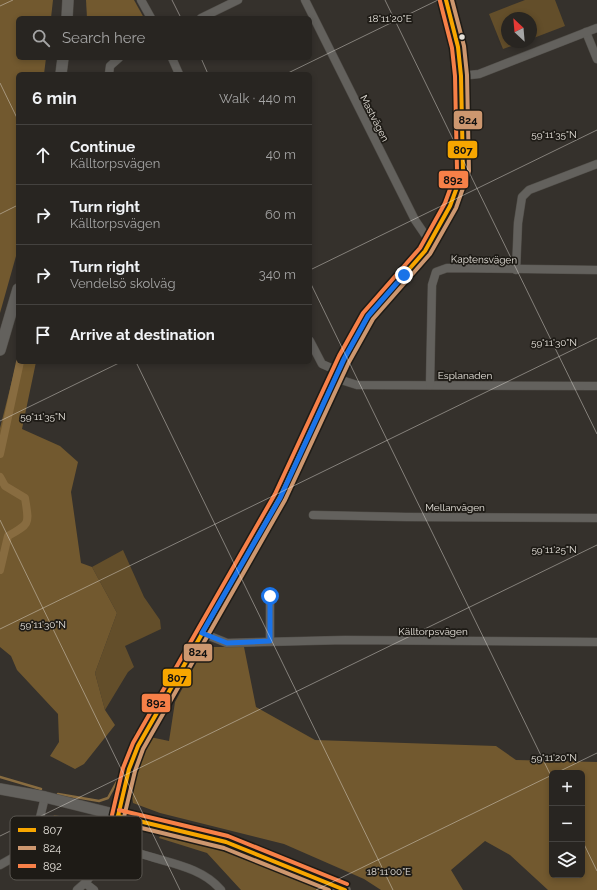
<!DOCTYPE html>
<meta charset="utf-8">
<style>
:root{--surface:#282521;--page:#34312e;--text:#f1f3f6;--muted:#a5a5a5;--line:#44423f}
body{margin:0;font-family:Raleway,sans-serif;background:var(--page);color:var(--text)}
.controls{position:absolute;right:12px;bottom:12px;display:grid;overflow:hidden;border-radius:6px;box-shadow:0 2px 6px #0003}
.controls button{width:36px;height:36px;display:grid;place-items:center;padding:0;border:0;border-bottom:1px solid var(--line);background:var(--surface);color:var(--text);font:20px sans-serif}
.compass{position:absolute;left:501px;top:12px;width:36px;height:36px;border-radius:50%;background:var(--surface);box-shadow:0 2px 6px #0003;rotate:334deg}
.stop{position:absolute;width:12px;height:12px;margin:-9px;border:3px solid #1a73e8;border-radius:50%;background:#fff}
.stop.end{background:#1a73e8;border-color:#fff;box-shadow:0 1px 4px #0008}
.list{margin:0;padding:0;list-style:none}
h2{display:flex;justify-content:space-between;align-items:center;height:52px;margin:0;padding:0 16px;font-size:17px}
h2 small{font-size:13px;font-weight:400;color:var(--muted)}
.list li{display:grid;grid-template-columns:26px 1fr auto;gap:12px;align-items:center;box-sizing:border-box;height:60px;padding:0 16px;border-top:1px solid var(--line)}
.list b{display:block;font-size:15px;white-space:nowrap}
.list p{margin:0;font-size:13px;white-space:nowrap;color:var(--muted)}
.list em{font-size:13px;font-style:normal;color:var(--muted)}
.icon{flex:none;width:22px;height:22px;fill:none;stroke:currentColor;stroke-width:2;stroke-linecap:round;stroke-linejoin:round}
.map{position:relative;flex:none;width:597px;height:890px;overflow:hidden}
.search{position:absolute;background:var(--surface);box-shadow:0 2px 6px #0003;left:16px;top:16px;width:296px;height:44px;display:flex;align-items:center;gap:10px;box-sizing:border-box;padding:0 14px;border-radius:6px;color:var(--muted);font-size:15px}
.panel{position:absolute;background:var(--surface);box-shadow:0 2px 6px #0003;left:16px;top:72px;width:296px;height:292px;border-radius:6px}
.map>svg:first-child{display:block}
.green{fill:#634e2a}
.forest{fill:#72592f;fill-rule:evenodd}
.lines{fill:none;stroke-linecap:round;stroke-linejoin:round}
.stream{stroke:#886c40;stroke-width:2.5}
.canal{stroke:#886c40;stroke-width:8}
.street-casing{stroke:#514e49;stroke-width:9}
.secondary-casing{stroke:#514e49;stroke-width:12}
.street{stroke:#63615d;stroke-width:8}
.secondary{stroke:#63615d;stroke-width:11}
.bus-1-casing{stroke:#1e1b16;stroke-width:7}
.bus-2-casing{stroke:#1e1b16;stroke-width:7}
.bus-3-casing{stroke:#1e1b16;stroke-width:7}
.bus-1{stroke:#f7a600;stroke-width:4}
.bus-2{stroke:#cd976f;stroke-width:4}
.bus-3{stroke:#f78048;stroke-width:4}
.route{stroke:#1a73e8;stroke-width:5}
.ticks{fill:none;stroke:#e7e3dc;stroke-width:1;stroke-opacity:0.45}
.bus-dot{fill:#e7e3dc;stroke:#1e1b16;stroke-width:1.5}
.labels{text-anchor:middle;stroke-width:3.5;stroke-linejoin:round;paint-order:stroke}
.street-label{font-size:10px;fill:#e7e3dc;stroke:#1e1b16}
.key{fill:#1e1b16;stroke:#5a5751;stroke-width:1}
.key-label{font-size:11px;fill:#e7e3dc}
.ticks-label{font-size:10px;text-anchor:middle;fill:#e7e3dc;stroke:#1e1b16;stroke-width:3.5;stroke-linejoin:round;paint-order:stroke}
.line-badge{stroke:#1e1b16;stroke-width:1.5}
.pale-badge-label{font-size:11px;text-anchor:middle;font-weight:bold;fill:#111}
</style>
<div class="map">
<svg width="597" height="890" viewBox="0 0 597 890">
<rect width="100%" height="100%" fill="#35312c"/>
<g class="green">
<path d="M525,0H555L565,26L531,39V18H507V42H523L503,49L489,14Z"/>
<path d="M123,550L144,597L160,620L161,629L125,646L134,667L128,672L105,710L95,673L117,613L92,567Z"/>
<path d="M54,815L103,824L101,829H97L95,826L53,817Z"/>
</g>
<g class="forest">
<path d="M0,0H53L51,18H18V58H46L44,74H18V249L0,313Z"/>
<path d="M86,0H134L144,18H87Z"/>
<path d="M18,357V362H36L22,429L60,446L78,462L71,492L81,563L92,567L117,613L95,673L105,710L115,725L84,764L75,769L50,756L59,742L58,714L17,670L11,656L0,647V428Z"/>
<path d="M205,647H244L256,707L315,740L496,746L516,760L597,762V890H548L510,855L485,841L451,870L463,890H381L364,879L284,844L160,813L133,803C129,780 141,758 150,737L169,741L175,702ZM552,773H582V875H552Z"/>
<path d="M162,833L221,846L281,867L327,890H241L207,853L159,838Z"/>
</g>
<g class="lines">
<g class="stream">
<path d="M0,777L41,789"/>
<path d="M58,794L99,801L108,798L119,778L136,733"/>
</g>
<g class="canal">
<path d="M0,454L20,362"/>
<path d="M0,477L5,486L25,498C29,524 31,523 8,536L0,570"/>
</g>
<defs>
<g id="street">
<path d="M141,0L151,18"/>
<path d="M305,0L415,220L430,242"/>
<path d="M201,18L238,0"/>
<path d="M586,32L597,59"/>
<path d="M172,58L179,74"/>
<path d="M109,74L110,66L119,58"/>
<path d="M461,76L479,74L597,28"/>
<path d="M516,270L518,223L522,197L529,190L597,164"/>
<path d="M310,341L322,364L338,371"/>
<path d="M335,378L357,385L597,386"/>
<path d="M430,385L432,285L436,272L447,268L597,270"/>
<path d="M313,515L406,517L597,518"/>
<path d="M270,596V641"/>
<path d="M202,633L227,643L345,640L597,642"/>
<path d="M117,843C149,863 196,860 221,890"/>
<path d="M0,865L23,852L36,834L45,797"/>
<path d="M85,883L94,890"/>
<path d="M77,890L85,883L117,843L116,826L118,816"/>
</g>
<g id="secondary">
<path d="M67,18L68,0"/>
<path d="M61,74L63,58"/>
<path d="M0,350L18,289"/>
<path d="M0,789L45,797L226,842L345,890"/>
<path d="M118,816L129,769L138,746L280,497L344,359L368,316L425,251L450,206L463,171L461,76L458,47L446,0"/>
</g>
</defs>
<use href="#street" class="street-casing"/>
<use href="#secondary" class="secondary-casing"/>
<use href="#street" class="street"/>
<use href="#secondary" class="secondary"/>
<defs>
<g id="bus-1">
<path d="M118,816L129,769L138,746L280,497L344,359L368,316L425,251L450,206L463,171L461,76L458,47L446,0"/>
<path d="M118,816L226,842L345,890"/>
</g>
<g id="bus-2">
<path d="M124,817L135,771L143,749L285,500L349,362L373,319L430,254L456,208L469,171L467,75L464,46L452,0"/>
<path d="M117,822L224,848L329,890"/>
</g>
<g id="bus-3">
<path d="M119,810L228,836L347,884"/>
<path d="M112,815L123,768L133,743L275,494L339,356L363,313L420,248L445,203L457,170L455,76L452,48L440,1"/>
</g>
</defs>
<use href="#bus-1" class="bus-1-casing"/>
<use href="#bus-2" class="bus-2-casing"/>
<use href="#bus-3" class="bus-3-casing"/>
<use href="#bus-1" class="bus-1"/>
<use href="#bus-2" class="bus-2"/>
<use href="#bus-3" class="bus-3"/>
</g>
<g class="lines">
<path class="route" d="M270,596V641L227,643L202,633L280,498L344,359L368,316L404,275"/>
</g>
<path class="ticks" d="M172,0L181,18M385,0L597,434M0,6L13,0M201,58L208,74M286,74L438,0M0,83L18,120M0,214L18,205M310,270L597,130M310,282L552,778M136,362L393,890M0,421L121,362M0,520L180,890M0,629L597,338M556,773L597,753M0,836L597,545M582,840L597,871M316,890L552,775"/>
<circle class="bus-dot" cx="462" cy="37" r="3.5"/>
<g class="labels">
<g class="street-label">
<text transform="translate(375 118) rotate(63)" y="4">Mastvägen</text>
<text transform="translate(484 259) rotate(1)" y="4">Kaptensvägen</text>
<text x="465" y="379">Esplanaden</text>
<text x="455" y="511">Mellanvägen</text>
<text x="433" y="635">Källtorpsvägen</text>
</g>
</g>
<rect x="10" y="816" width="132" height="64" rx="6" class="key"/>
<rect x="18" y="828" width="18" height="4" fill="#f7a600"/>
<rect x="18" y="846" width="18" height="4" fill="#cd976f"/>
<rect x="18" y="864" width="18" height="4" fill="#f78048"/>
<g class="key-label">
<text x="43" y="834">807</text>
<text x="43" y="852">824</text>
<text x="43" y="870">892</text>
</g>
<g class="ticks-label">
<text x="390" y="22">18°11'20"E</text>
<text x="554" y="138">59°11'35"N</text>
<text x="554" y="346">59°11'30"N</text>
<text x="43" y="420">59°11'35"N</text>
<text x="554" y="553">59°11'25"N</text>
<text x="43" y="628">59°11'30"N</text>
<text x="554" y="761">59°11'20"N</text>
<text x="389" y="875">18°11'00"E</text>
</g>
<g class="line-badge">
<rect x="453" y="110" width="30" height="20" rx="4" fill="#cd976f"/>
<rect x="447" y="140" width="31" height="19" rx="4" fill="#f7a600"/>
<rect x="438" y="170" width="31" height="19" rx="4" fill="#f78048"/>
<rect x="183" y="643" width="30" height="19" rx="4" fill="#cd976f"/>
<rect x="162" y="668" width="30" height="19" rx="4" fill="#f7a600"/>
<rect x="141" y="693" width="30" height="20" rx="4" fill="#f78048"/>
</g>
<g class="pale-badge-label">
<text x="468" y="124">824</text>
<text x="463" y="154">807</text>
<text x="453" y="184">892</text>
<text x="198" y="656">824</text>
<text x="177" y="682">807</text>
<text x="156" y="707">892</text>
</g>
</svg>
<div class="controls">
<button>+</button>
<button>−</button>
<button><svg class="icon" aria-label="layers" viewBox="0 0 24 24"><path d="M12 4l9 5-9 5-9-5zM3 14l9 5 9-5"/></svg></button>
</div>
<svg class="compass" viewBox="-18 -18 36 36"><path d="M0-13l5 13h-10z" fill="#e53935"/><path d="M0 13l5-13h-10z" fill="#a5a5a5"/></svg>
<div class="stop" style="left:270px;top:596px"></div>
<div class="stop end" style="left:404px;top:275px"></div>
<div class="search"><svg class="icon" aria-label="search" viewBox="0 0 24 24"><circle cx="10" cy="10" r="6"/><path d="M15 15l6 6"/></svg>Search here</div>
<section class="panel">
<h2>6 min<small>Walk · 440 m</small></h2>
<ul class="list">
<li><svg class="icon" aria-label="ahead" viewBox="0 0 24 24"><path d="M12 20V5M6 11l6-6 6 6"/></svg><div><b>Continue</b><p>Källtorpsvägen</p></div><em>40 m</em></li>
<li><svg class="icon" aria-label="right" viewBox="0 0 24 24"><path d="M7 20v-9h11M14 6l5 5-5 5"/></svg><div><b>Turn right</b><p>Källtorpsvägen</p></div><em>60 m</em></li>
<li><svg class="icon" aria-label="right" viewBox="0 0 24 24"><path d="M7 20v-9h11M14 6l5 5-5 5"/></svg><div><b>Turn right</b><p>Vendelsö skolväg</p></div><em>340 m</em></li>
<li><svg class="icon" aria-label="arrive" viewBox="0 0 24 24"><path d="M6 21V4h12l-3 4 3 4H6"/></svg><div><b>Arrive at destination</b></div></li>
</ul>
</section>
</div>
